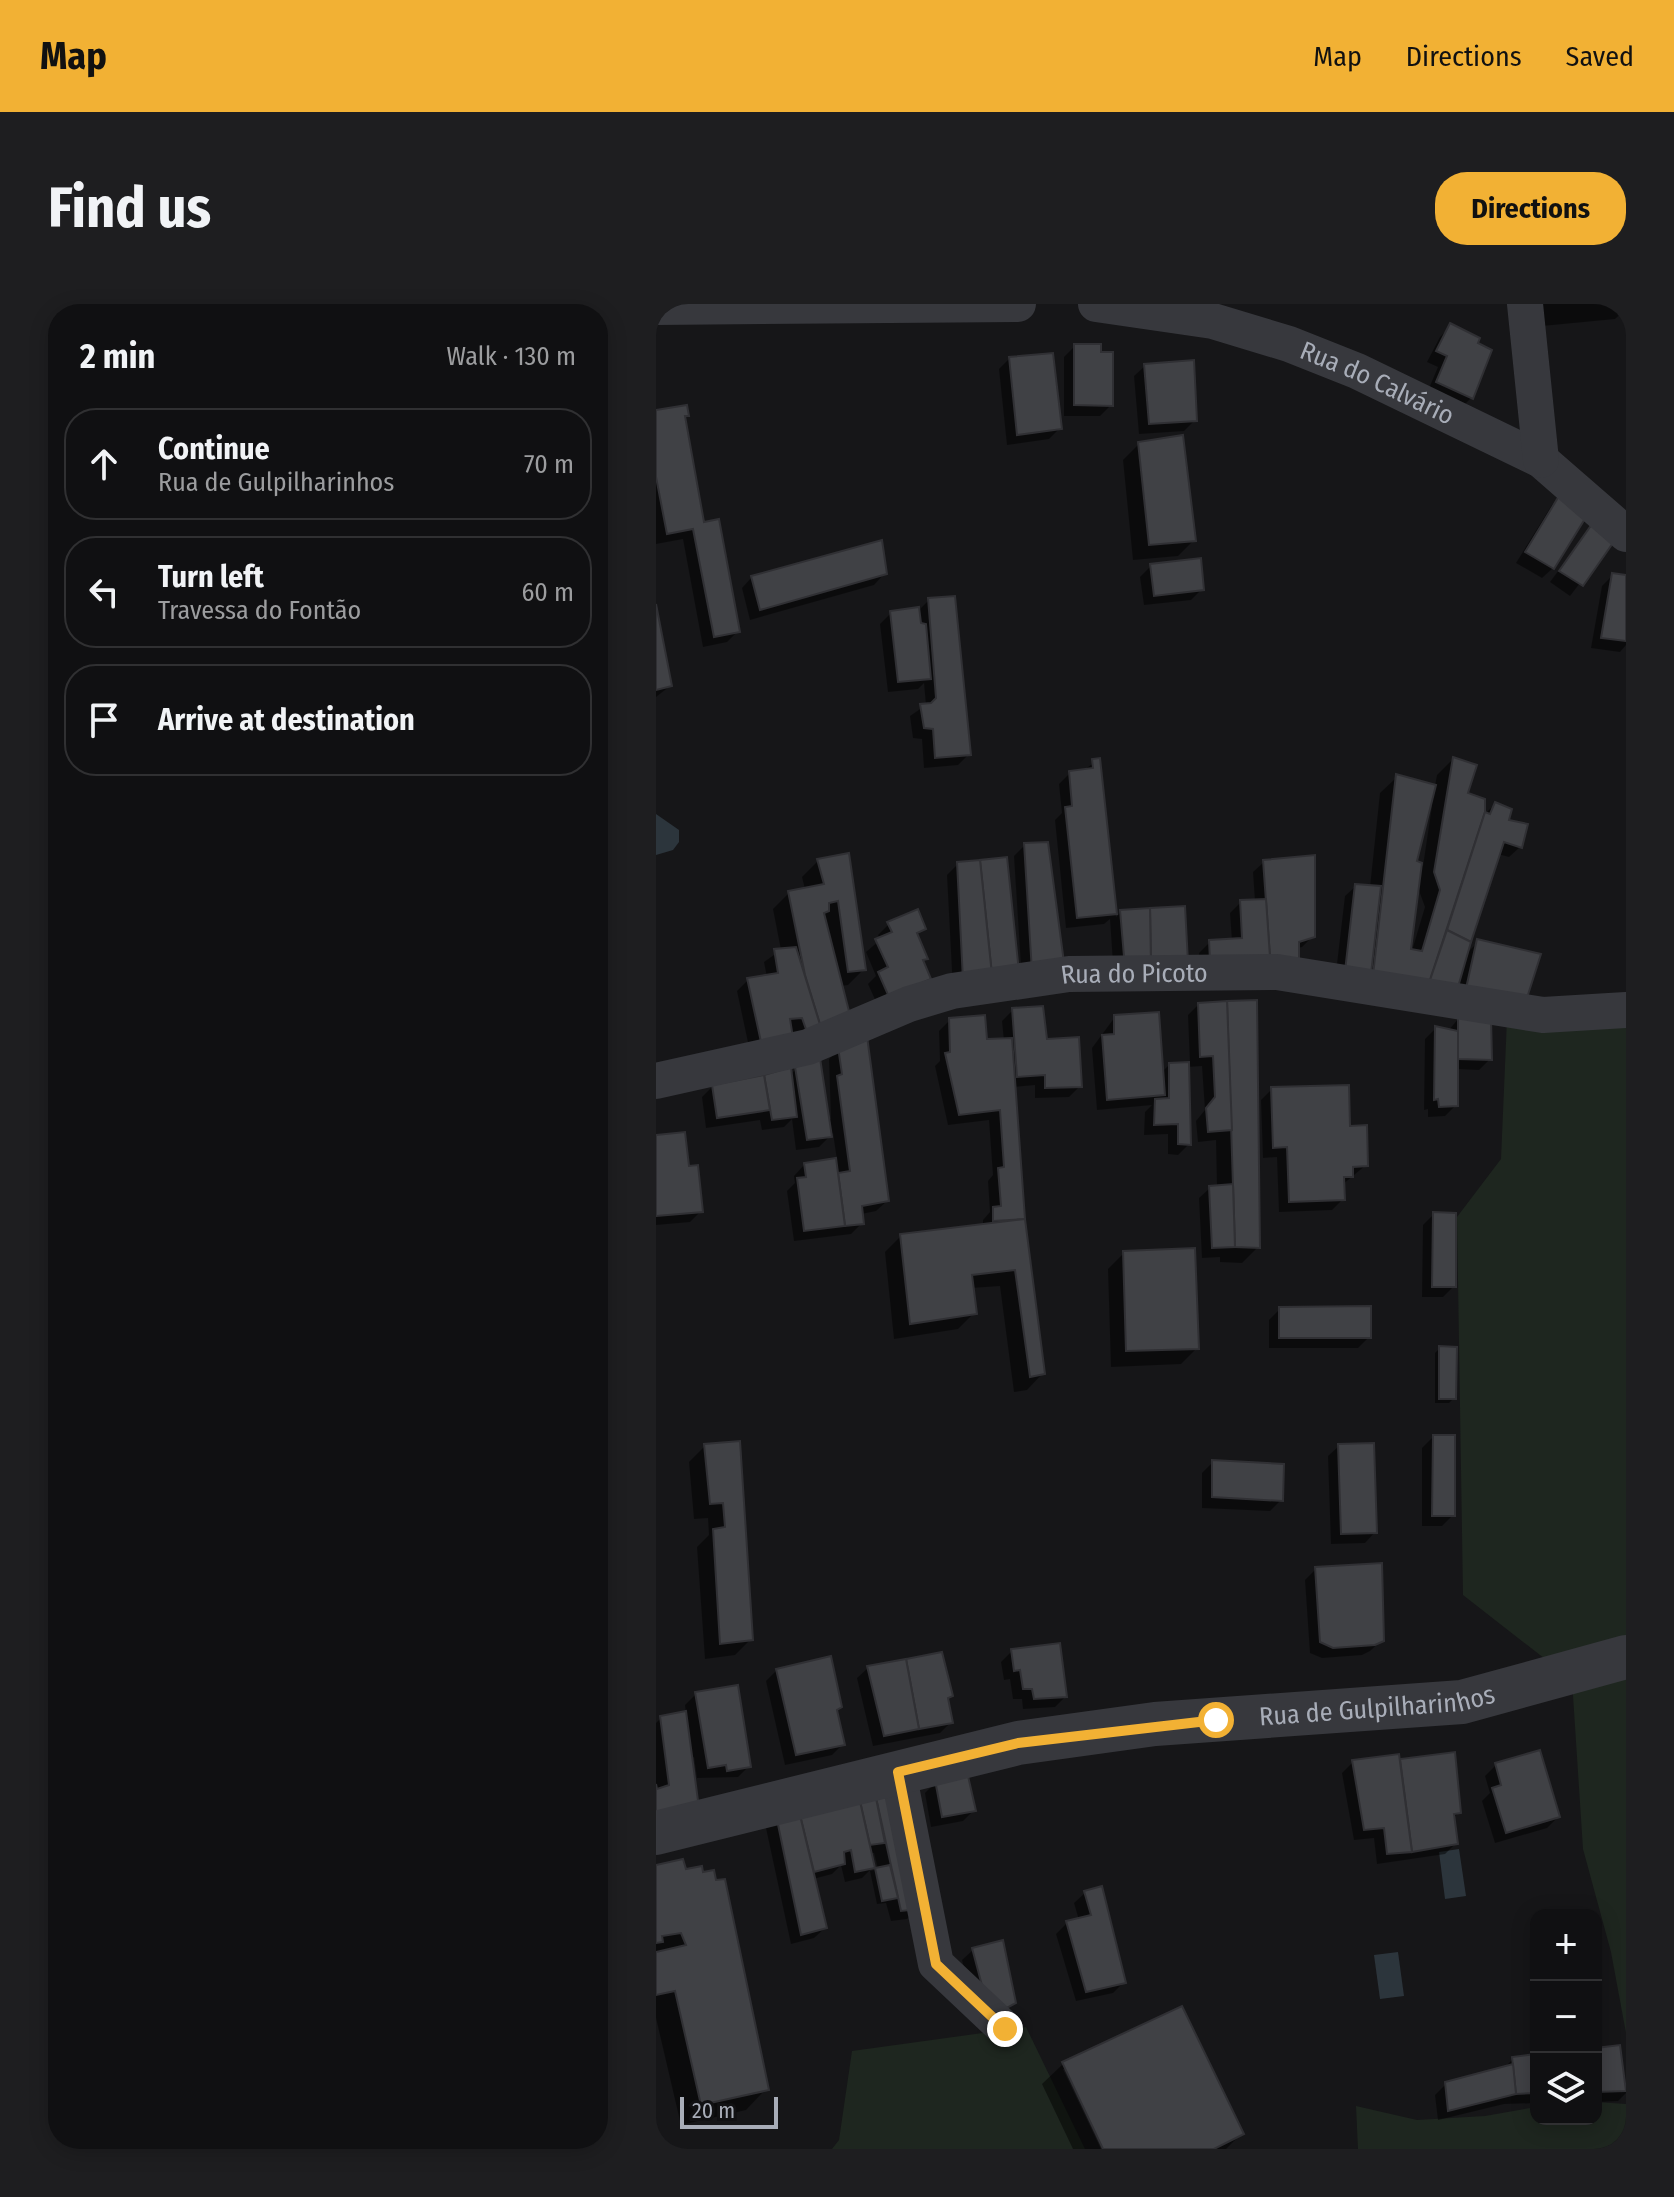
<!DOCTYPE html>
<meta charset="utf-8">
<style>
:root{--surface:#101012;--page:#1e1e20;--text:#f1f3f6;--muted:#9c9d9f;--line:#303032;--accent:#f2b134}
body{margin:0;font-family:"Fira Sans Condensed",sans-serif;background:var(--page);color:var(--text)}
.controls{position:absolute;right:24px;bottom:24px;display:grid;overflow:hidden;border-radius:16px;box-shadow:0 4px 20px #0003}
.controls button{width:72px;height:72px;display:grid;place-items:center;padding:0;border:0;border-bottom:2px solid var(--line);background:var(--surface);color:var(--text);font:40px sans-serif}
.scale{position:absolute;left:24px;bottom:20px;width:98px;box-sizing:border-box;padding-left:8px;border:4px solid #a8adb8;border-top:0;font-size:22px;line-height:28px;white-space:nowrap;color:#a8adb8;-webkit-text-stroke:6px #111113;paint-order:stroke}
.stop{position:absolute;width:24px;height:24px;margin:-18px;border:6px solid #f2b134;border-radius:50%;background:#fff}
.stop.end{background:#f2b134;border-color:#fff;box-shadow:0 2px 8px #0008}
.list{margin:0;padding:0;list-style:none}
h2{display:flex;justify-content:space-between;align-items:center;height:104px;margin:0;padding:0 32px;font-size:34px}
h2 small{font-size:26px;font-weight:400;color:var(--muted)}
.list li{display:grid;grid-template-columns:52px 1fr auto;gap:24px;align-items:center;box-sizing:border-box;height:112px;margin:0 16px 16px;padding:0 16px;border:2px solid var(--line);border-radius:32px}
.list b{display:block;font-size:30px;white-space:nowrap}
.list p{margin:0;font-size:26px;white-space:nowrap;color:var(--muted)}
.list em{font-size:26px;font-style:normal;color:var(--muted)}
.icon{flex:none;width:44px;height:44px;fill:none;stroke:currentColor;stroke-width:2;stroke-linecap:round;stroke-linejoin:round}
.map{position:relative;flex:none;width:970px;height:1845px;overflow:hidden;border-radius:32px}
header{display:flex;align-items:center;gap:48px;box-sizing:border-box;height:112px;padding:0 40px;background:var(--accent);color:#111}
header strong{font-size:38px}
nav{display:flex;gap:44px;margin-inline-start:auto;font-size:28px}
.intro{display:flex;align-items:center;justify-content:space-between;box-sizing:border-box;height:192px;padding:0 48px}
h1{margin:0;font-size:56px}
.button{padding:20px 36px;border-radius:32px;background:var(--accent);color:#111;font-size:28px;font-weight:700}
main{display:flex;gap:48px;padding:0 48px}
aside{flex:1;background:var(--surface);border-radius:32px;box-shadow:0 4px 20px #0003}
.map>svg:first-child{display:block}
.green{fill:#1e261f}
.water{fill:#2c353c}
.shadow{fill:#0007;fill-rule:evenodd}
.building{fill:#404145;stroke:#303034;stroke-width:2}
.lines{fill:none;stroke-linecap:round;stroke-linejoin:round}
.minor{stroke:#37383d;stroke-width:36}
.tertiary{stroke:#37383d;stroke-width:44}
.route{stroke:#f2b134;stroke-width:10}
.labels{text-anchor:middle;stroke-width:6;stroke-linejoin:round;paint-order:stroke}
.street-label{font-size:26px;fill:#a8adb8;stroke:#111113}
</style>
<header>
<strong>Map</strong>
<nav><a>Map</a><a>Directions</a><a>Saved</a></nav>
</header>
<div class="intro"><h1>Find us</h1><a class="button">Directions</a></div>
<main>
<aside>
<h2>2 min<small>Walk · 130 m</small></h2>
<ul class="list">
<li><svg class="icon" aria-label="ahead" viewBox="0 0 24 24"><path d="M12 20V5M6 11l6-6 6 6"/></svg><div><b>Continue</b><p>Rua de Gulpilharinhos</p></div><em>70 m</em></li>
<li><svg class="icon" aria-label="left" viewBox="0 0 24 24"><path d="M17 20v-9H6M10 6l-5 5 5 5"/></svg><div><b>Turn left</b><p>Travessa do Fontão</p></div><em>60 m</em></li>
<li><svg class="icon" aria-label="arrive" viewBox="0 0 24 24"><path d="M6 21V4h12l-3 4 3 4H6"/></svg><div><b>Arrive at destination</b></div></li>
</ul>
</aside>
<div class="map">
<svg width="970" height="1845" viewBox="0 0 970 1845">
<rect width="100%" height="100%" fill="#161618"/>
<g class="green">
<path d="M851,715L970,716V1729L955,1648L927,1545L916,1376L807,1291L801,913L845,855Z"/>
<path d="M370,1723L429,1845H176L183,1836L196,1747Z"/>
<path d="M940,1798L970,1800V1845H702L700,1802L761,1816L829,1812L880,1803V1815H940Z"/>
</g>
<g class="water">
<path d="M0,510L23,526V538L17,546L0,551Z"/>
<path d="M803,1545L810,1592L789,1595L783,1548Z"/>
<path d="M742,1648L748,1692L724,1695L718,1651Z"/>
</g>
<g class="shadow">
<path d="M884,0H970V5L959,15L886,22Z"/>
<path d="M795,22L819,40L815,94L804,105L771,89L782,63L771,58L784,33Z"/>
<path d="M419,42L455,101L444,112H408V53Z"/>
<path d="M354,54L404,124L393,135L351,141L343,65Z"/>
<path d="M489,62L539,116L528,127L483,130L478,72Z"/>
<path d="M0,108L31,111L27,115L46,220L82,327L71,338L47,343L27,235L0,240Z"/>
<path d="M483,140L538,236L522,252L477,256L467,156Z"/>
<path d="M906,190L897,264L886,274L860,259L896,201Z"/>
<path d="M940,216L957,236L914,292L894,278Z"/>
<path d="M495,262L546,285L535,296L488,301L484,273Z"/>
<path d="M228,270L218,281L94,316L86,284L96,273Z"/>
<path d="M957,271L970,273V341L964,348L935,344L946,282Z"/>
<path d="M273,296L313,450L302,461L268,464L266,435L257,434L254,412L270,401L268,379L262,385L232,388L224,320L235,309L264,305Z"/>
<path d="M0,311L14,382L0,393Z"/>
<path d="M797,455L810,491L829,510L839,500L864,543L853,553L842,550L811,649L822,638L857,708L679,677L689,592L700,582L714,583L724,489L741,473L779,482L781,471ZM773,501L776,502L767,562L759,558ZM761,581L769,603L755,650H753Z"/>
<path d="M442,456L460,613L465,608L527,604L458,674L454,615L448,620L410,624L399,516L406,509L403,480L414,469L425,468Z"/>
<path d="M369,541L406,665L366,678L358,552Z"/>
<path d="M191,551L208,665L192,681L185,682L194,718L141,741L134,726L96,757L81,687L92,676L111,673L108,658L125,646L117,605L133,589L149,585L146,573L162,557Z"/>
<path d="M608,558L657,632L646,643L544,667L543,649L554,638L576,637L574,609L585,598L599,597L597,568Z"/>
<path d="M302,560L360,667L297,686L291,571Z"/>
<path d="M233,620L268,624L260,632L269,654L222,702L212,680L220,672L210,648L224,636L222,631Z"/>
<path d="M599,698L602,943L586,959L564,958V953L546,954L543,894L554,884L561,883L560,836L542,838L540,817L549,806L546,762L531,763L533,840L522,851L512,850V830L488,831L489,808L496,801L441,806L436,744L459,713L505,769L513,761L534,760L532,711L543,700Z"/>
<path d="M357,706L390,738L424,782L413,793L379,794V781L358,783L367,917L387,1069L371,1086L358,1088L344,982L315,984L318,1009L302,1025L238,1035L229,948L245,932L327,922V916L334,908L332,877L337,871L333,816L292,821L279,762L284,757L283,727L294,716L329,738L348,737L346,717Z"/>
<path d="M803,714L834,755L823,766L800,765V801L789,812L772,813V805L768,806L769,735L780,724L792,727Z"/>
<path d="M184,744L231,897L220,907L205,910L206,919L195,930L138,937L131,887L139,879L138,872L148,861L181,856L177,829L163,843L140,846L136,815L128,823L106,826L104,816L50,824L46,793L57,782L133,766L134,771L140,765L172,815H175L173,755Z"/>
<path d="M616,785L692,824L710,861L686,881L687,895L676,906L623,908L621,853L607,854L605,796Z"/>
<path d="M0,832L32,864L45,907L34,918L0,921Z"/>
<path d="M778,910L798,982L787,993H766L767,921Z"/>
<path d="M468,949L541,1044L525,1060L455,1063L452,965Z"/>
<path d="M624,1005L713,1033L702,1044H613V1016Z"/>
<path d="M784,1044L798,1094L793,1099H779V1049Z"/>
<path d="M777,1133L797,1211L786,1222H766V1144Z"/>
<path d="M82,1140L95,1335L79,1351L49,1355L41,1243L53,1231L52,1214L38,1215L33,1158L49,1142Z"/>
<path d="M683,1142L719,1228L709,1239L675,1240L672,1152Z"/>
<path d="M557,1158L625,1196L614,1207L546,1204V1169Z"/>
<path d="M660,1265L726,1336L714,1347L706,1351L666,1354L654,1349L649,1276Z"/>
<path d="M356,1347L409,1393L399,1403L367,1405L366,1395H357L354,1375L348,1376L345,1358Z"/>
<path d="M212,1364L295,1391L291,1395L295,1418L284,1429L217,1442L201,1374Z"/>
<path d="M121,1366L187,1440L176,1451L129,1461L110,1377Z"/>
<path d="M40,1390L93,1462L82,1473L41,1474L38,1453L34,1454L0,1521V1419L5,1414L30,1409L29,1401Z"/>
<path d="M797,1450L803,1508L797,1515L800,1539L789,1550L721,1560L718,1534L698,1536L686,1469L697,1458Z"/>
<path d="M840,1461L902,1513L891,1524L839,1539L826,1497L834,1489L829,1472Z"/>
<path d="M280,1478L318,1506L307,1517L275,1523L269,1489Z"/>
<path d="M233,1489L262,1604L251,1615L235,1617L230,1599L221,1600L214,1567L222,1565L218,1549H214L217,1563L206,1574L189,1578L185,1561L176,1570L157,1575L169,1624L158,1634L135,1640L110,1524Z"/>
<path d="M0,1563L45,1571L110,1785L90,1806L25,1821L0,1714Z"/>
<path d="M429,1589L468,1678L457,1689L420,1697L400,1630L411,1619L423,1616L418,1599Z"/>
<path d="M317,1646L358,1698L347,1709L318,1700L306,1656Z"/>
<path d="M962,1743L970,1789L962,1797L940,1798V1746Z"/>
<path d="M880,1752V1799L848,1800L782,1816L779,1791L790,1780L847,1765L857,1755Z"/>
<path d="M407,1760L586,1829L570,1845H449L412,1765H407L445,1845H417L386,1780Z"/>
</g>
<g class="building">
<path d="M794,19L824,34L822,39L836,46L817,95L780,78L791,52L780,47Z"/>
<path d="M418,40H445V48H457V102L418,101Z"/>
<path d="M397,49L406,125L361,131L353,53Z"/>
<path d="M538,56L541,117L493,120L488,60Z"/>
<path d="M31,101L33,112H29L48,218L63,215L84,328L58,333L37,225L11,230L0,173V106Z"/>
<path d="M527,131L540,237L493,241L482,138Z"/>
<path d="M906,187L935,205L898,265L869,248Z"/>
<path d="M941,213L959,236L927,282L903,267Z"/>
<path d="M226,236L231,270L104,306L95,272Z"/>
<path d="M545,254L548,286L498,292L494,260Z"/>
<path d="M956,269L970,271V337L945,334Z"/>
<path d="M299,292L315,451L279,454L277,425L268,424L264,400L275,399L280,394L272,294Z"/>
<path d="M0,300L16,382L0,386Z"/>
<path d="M263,303L265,319L270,320L275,375L242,378L234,307Z"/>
<path d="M797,453L821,461L812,489L829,495V508L772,682L717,671L740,470L780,481L761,557L766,559L755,645L766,647L784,586L778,568Z"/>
<path d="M444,454L461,610L421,614L409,503L416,502L413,467L437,464L436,455Z"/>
<path d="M839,498L856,505L853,516L872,520L866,544L848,538L815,638L791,626L829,508L834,510Z"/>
<path d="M392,538L409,666L376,668L368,539Z"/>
<path d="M193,549L210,666L192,668L182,597L173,599V607L168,609L196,719L166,727L149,671L132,587L168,580L161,555Z"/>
<path d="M659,551V633L643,638V658L614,653L607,556Z"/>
<path d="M351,553L363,668L336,671L324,556Z"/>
<path d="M324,556L336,671L307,676L301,558Z"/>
<path d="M699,580L725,582L715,670L689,667Z"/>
<path d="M610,595L614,653L554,657L553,636L586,634L584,596Z"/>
<path d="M529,602L532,658L495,660L494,604Z"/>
<path d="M494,604L495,660L469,664L464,606Z"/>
<path d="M262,605L270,625L261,629L272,655L267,656L275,675L233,693L222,668L232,663L219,635L236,628L231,618Z"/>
<path d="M791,626L815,638L800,690L772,682Z"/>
<path d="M821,635L885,650L870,697L809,689Z"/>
<path d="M140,643L166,727L152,731L146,714L134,715L138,740L107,747L91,674L122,669L118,645Z"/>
<path d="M601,696L604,944L579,943L571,697Z"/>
<path d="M571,697L576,826L552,828L550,804L559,793L557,752L544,753L542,699Z"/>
<path d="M387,702L391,735L423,733L426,783L389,784V771L361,773L356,704Z"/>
<path d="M503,708L509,791L451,796L446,731L458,730V711Z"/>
<path d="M329,711L331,735L356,734L369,915L337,917V903L345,902L342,864L348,863L344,806L303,811L289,749L294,748L293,714Z"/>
<path d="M802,712L835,714L836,756L802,755Z"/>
<path d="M779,722L802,727V802L783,803L782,795L778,796Z"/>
<path d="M211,732L233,897L206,902L208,920L189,922L182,869L194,867L181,772L186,770L182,743Z"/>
<path d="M164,754L176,833L151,836L139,763Z"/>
<path d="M533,758L535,841L522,840V820L498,821L499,795L513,794V759Z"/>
<path d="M135,763L141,813L116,816L108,771Z"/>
<path d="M108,771L114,806L61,814L56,781Z"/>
<path d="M693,781L694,822L711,821L712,862L697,863V873H688L689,896L633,898L631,843L617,844L615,783Z"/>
<path d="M29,828L33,862L42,861L47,908L0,912V831Z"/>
<path d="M180,854L189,922L148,927L141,874L150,873L148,859Z"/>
<path d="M577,880L579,943L556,944L553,882Z"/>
<path d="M777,908L800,909V983H776Z"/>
<path d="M369,915L389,1070L374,1073L359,966L316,971L321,1010L254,1020L244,930Z"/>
<path d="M539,944L543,1045L470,1047L467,947Z"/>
<path d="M715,1002V1034H623V1003Z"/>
<path d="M783,1042L801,1043L800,1095H783Z"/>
<path d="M777,1131H799V1212H776Z"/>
<path d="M84,1137L97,1336L64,1340L57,1225L69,1223L67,1199L54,1200L48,1140Z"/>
<path d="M718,1139L721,1229L685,1230L682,1140Z"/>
<path d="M556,1156L628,1160L627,1197L556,1193Z"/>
<path d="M726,1259L728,1337L719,1341L677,1344L664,1338L659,1263Z"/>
<path d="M404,1339L411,1393L378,1395L376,1385H367L364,1366L358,1367L355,1345Z"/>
<path d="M286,1348L297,1392L292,1394L297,1419L263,1425L250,1355Z"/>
<path d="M175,1352L186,1403L181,1406L189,1441L140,1451L120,1365Z"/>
<path d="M250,1355L263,1425L228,1432L211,1362Z"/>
<path d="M82,1381L95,1463L71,1467L70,1461L52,1464L39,1388Z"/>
<path d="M30,1407L43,1504L0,1515V1480L1,1485L13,1481L4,1412Z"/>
<path d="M884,1446L904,1513L850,1529L836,1484L845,1481L839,1459Z"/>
<path d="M799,1448L805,1509L798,1510L802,1540L756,1548L744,1455Z"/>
<path d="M743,1450L756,1548L731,1550L728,1524L708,1526L696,1456Z"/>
<path d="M312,1472L320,1507L286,1513L279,1476Z"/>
<path d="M235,1486L264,1605L245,1607L219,1489Z"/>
<path d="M219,1489L229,1539L214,1541L203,1493Z"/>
<path d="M203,1493L219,1564L199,1568L195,1546L188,1548L189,1560L158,1568L143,1507Z"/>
<path d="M143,1507L171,1624L145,1631L120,1511Z"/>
<path d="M27,1555L30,1565L46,1562L47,1568L58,1566L60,1576L69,1575L113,1786L45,1801L19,1687L0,1691V1648L30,1641L25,1629L6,1632L7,1638L0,1639V1561Z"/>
<path d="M234,1561L242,1594L226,1597L219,1564Z"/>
<path d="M446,1582L470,1679L430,1688L410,1617L435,1611L428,1587Z"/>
<path d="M347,1636L360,1699L347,1706L328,1689L316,1644Z"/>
<path d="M526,1702L588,1830L558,1845H447L406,1758Z"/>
<path d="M964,1741L970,1787L940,1788V1744Z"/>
<path d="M880,1750V1789L860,1790L856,1753Z"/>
<path d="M857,1760L860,1790L792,1807L789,1778Z"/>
</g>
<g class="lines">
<g class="minor">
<path id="s1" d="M440,0L557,17L633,40L701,67L885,156L970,230"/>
<path d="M869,0L885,156"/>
<path d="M0,3L362,0"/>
<path id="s2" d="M0,777L152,743L253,700L296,687L413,670L621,668L887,711L970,706"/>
<path d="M242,1468L280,1660L349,1725"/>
</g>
<path class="tertiary" id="s3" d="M0,1529L362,1439L499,1420L806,1398L970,1353"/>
</g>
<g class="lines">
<path class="route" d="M349,1725L280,1660L242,1468L362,1439L560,1416"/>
</g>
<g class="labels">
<g class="street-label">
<text dy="9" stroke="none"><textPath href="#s1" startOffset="294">Rua do Calvário</textPath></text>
<text dy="9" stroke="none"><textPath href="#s2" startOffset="494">Rua do Picoto</textPath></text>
<text dy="9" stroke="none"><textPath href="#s3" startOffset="734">Rua de Gulpilharinhos</textPath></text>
</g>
</g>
</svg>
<div class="controls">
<button>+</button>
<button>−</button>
<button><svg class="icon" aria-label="layers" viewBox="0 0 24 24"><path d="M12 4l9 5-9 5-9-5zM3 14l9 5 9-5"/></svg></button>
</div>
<div class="scale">20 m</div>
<div class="stop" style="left:560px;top:1416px"></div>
<div class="stop end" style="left:349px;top:1725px"></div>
</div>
</main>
